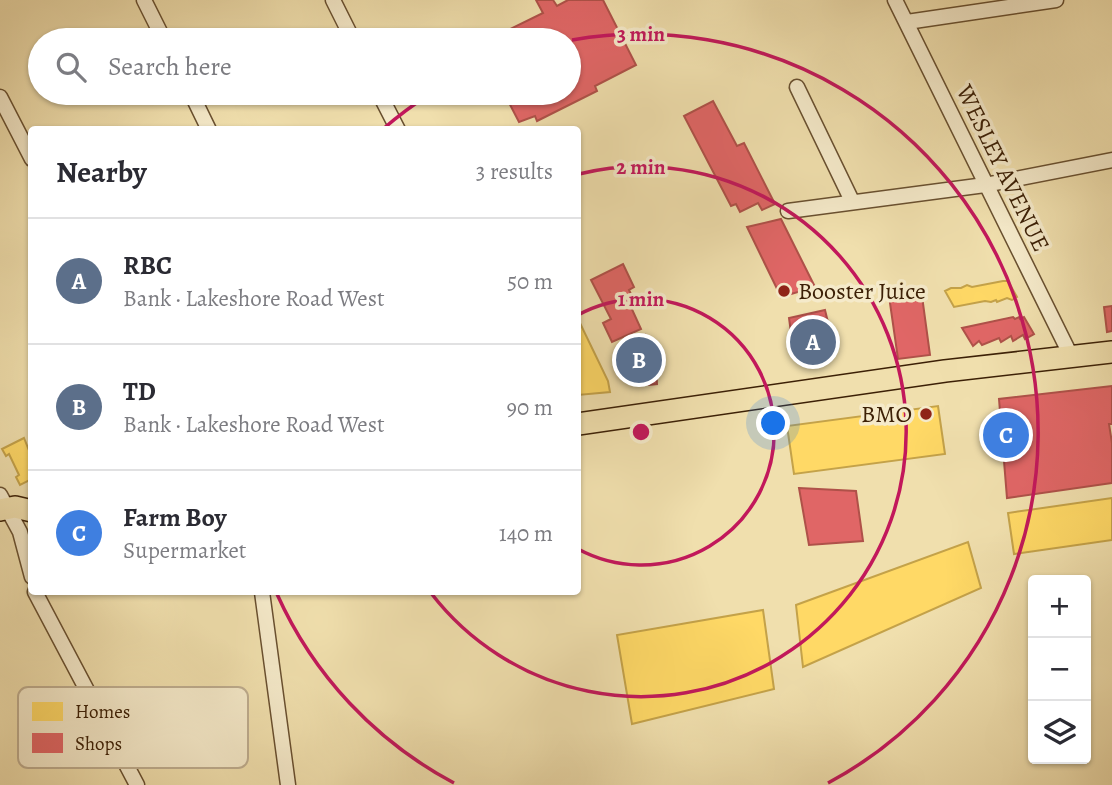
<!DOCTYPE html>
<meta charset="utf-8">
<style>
:root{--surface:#fff;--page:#f7f7f7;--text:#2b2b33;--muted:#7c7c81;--line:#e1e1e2;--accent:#8f2418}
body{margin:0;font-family:Alegreya,serif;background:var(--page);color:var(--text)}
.controls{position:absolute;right:21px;bottom:21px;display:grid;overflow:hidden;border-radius:7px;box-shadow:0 2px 5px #0004}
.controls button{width:63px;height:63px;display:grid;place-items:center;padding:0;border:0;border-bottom:2px solid var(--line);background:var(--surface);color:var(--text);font:35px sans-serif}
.you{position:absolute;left:774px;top:424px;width:24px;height:24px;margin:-18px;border:5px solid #fff;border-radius:50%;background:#1a73e8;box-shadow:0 0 0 10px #1a73e833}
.badge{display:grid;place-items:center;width:46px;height:46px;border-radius:50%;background:var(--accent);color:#fff;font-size:23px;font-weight:700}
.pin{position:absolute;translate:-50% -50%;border:4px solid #fff;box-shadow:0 2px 7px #0006}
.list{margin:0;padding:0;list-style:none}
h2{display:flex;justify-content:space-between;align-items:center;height:91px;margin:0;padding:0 28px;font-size:30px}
h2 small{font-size:23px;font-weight:400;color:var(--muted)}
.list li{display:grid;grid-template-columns:46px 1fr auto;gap:21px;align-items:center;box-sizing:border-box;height:126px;padding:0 28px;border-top:2px solid var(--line)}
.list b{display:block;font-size:26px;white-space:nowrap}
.list p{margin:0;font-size:23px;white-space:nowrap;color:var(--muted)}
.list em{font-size:23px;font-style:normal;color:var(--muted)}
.icon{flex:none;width:38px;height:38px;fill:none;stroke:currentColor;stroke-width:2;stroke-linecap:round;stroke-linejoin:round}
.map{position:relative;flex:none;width:1112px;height:785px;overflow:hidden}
.search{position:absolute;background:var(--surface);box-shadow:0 2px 5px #0004;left:28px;top:28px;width:553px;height:77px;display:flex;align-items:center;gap:18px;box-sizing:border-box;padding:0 24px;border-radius:38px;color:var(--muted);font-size:26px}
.panel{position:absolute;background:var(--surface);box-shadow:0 2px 5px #0004;left:28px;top:126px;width:553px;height:469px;border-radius:7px}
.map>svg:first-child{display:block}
.homes{fill:#ffd966;stroke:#c4a249;stroke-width:2}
.shops{fill:#e06666;stroke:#af5149;stroke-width:2}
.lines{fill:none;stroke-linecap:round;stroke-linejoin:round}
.street-casing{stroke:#695030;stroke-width:17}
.primary-casing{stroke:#3c2006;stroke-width:24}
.street{stroke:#f5eaca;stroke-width:14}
.primary{stroke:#f0dfad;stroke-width:21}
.ring{fill:none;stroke:#c2185b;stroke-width:3.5}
.poi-dot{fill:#8f2418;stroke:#f5eaca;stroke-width:2.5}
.labels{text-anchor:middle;stroke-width:7;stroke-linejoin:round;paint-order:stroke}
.street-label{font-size:24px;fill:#3c2006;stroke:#f5eaca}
.poi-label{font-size:24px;fill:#3c2006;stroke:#f5eaca;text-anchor:start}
.key{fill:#f5eaca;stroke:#bead8f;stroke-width:2}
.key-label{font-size:19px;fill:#3c2006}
.centre{fill:#c2185b;stroke:#f5eaca;stroke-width:3.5}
.ring-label{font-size:21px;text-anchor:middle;font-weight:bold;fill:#c2185b;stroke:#f5eaca;stroke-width:7;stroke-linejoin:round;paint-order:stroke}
</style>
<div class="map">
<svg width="1112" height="785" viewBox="0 0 1112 785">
<rect width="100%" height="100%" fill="#f0dfad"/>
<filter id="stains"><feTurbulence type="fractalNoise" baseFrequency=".00286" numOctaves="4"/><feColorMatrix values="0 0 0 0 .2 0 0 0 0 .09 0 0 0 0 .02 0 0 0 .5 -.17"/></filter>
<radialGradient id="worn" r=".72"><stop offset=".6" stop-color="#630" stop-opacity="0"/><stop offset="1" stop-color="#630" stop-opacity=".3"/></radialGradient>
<g class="homes">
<path d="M1003,281H1008L1017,297L1012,300L1007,298L997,302L996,300L991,302L985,301L954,307L945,291L951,288H961L967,285L972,287Z"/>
<path d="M578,319L608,381L610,392L578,395Z"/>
<path d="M938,406L945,454L794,474L787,426Z"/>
<path d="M24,438L32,458V479L20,485L16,477L19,475L9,454L6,456L2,449Z"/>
<path d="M1112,498V540L1014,554L1008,513Z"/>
<path d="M968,542L981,588L803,667L796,605Z"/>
<path d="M763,610L774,689L632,724L617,635Z"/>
</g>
<g class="shops">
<path d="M536,0H553L557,6L568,0H603L636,65L595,86L597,91L537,121L535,116L519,122L504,93H569V40H488L543,13Z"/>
<path d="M713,101L737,146L744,143L775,204L762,210L758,203L740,212L736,204L731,206L684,116Z"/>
<path d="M781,219L815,287L781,297L747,227Z"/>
<path d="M623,264L634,287L629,290L635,303L630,305L641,329L612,342L603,323L611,319L591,280Z"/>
<path d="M917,292L918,296H922L930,355L898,359L889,296Z"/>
<path d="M1112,306V331L1107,332L1104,307Z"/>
<path d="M825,310L834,347L813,352L812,347L803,348L795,343L792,340L789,318Z"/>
<path d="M1013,317L1015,319L1019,317L1020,319L1024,317L1034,334L1025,339L1023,335L1013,341L1011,336L1001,342L999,338L982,345L979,341L973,346L962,328Z"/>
<path d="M645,335L656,366L657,384L649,385L646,376L631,378L617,349Z"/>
<path d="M1112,386V424H1109L1112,443V483L1007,498L999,399Z"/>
<path d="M799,488L856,491L863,541L809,545Z"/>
</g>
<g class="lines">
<defs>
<g id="street">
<path d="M144,0L164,40"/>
<path d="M333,0L353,40"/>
<path d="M895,0L1071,356"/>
<path d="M907,22L1056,0"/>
<path d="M797,87L852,201"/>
<path d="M191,93L209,130"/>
<path d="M379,93L398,130"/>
<path d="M0,97L32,159"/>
<path d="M788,211L985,185L1112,160"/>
<path d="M0,495L20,532L32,577"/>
<path d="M35,592L137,785"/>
<path d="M262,592L288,785"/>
</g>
<g id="primary">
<path d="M578,424L945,371L1112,352"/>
<path d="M0,510L15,507L32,511"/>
</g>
</defs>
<use href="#street" class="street-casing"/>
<use href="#primary" class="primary-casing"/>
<use href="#street" class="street"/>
<use href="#primary" class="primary"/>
</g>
<g class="ring">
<path d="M578 315A133 133 0 1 1 578 549"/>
<path d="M579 174A265 265 0 1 1 431 593"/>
<path d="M454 783A398 398 0 0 1 277 594M383 129A398 398 0 0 1 430 94M572 40A398 398 0 0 1 828 783"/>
</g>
<g class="poi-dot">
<circle cx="784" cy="291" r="7"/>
<circle cx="926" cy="414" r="7"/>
</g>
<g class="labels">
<g class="street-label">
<text transform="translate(1003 168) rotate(64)" y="8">WESLEY AVENUE</text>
</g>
<g class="poi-label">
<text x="798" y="299">Booster Juice</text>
<text x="912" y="422" text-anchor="end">BMO</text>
</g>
</g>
<rect x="18" y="687" width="230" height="81" rx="10" class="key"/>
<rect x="32" y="702" width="31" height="19" fill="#ffd966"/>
<rect x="32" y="733" width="31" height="20" fill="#e06666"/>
<g class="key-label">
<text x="75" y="718">Homes</text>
<text x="75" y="750">Shops</text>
</g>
<circle cx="641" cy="432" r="10" class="centre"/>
<g class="ring-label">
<text x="641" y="41">3 min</text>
<text x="641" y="174">2 min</text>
<text x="641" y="306">1 min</text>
</g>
<rect width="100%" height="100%" filter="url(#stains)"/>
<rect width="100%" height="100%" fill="url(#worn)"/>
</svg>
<div class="controls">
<button>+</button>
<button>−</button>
<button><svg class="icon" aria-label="layers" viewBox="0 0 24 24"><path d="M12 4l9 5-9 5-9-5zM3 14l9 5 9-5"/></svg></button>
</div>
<div class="you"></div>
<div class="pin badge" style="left:813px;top:342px;background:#5c6f8a">A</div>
<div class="pin badge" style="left:639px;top:360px;background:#5c6f8a">B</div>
<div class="pin badge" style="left:1006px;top:435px;background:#3f7fe0">C</div>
<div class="search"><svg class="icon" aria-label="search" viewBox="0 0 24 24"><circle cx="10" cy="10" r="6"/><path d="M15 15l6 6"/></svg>Search here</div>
<section class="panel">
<h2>Nearby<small>3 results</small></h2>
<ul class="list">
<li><span class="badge" style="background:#5c6f8a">A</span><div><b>RBC</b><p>Bank · Lakeshore Road West</p></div><em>50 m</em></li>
<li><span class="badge" style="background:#5c6f8a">B</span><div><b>TD</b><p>Bank · Lakeshore Road West</p></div><em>90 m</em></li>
<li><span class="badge" style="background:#3f7fe0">C</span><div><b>Farm Boy</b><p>Supermarket</p></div><em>140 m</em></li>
</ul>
</section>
</div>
